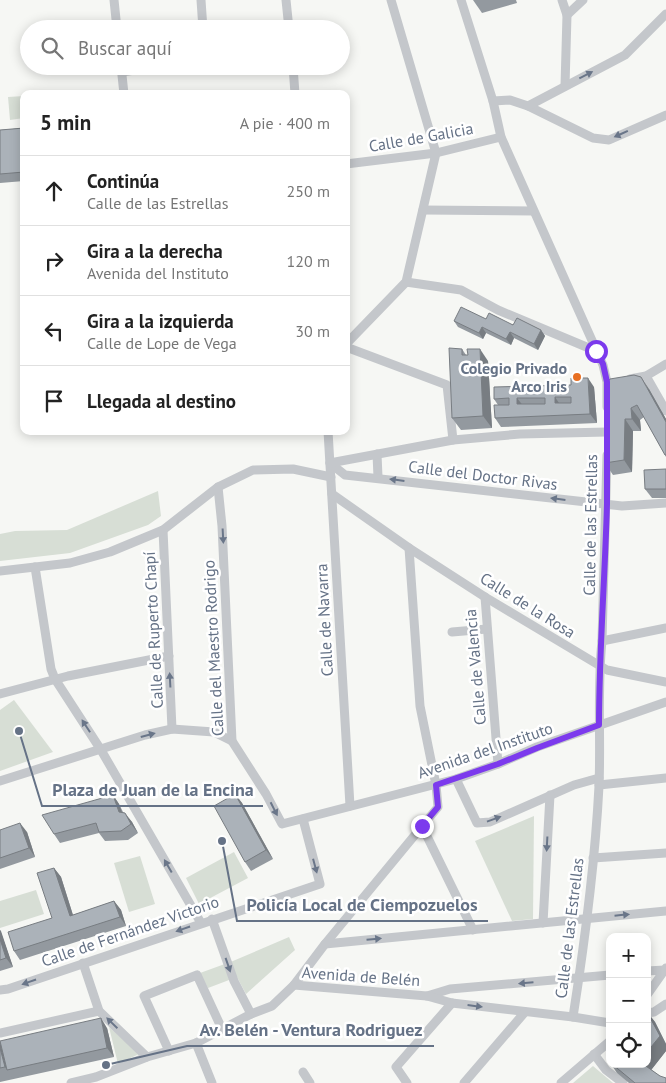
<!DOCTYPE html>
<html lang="es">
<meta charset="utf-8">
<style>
:root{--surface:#fff;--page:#f6f6f6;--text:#222;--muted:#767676;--line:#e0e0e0}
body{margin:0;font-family:"PT Sans",sans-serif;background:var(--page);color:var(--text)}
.controls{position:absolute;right:15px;bottom:15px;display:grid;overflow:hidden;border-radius:10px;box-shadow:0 2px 12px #0003}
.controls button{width:45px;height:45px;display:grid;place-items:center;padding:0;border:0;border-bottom:1px solid var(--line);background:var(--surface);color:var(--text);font:25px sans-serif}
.stop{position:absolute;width:15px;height:15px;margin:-11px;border:4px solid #7c3aed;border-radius:50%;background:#fff}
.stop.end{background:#7c3aed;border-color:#fff;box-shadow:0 1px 5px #0008}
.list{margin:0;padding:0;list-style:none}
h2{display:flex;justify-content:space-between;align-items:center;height:65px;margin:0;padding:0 20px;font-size:21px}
h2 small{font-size:16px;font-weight:400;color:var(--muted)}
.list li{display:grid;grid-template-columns:32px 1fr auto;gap:15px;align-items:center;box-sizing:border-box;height:70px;padding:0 20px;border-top:1px solid var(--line)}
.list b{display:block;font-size:19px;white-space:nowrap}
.list p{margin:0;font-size:16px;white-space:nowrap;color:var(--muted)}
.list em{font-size:16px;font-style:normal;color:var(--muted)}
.icon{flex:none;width:28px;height:28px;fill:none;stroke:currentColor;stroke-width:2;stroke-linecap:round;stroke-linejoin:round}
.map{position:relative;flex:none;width:666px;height:1083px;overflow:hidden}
.search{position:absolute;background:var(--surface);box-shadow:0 2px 12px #0003;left:20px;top:20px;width:330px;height:55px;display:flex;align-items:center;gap:12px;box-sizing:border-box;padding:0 18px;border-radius:28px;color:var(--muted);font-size:19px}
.panel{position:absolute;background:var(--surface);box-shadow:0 2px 12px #0003;left:20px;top:90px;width:330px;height:345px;border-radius:10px}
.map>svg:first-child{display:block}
.green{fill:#d7ded5}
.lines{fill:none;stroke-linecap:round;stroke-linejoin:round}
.street{stroke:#c4c7cb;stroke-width:9}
.wall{fill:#93999f}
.shaded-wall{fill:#787d82}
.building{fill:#abb2b9;stroke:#787d82;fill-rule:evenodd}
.oneway{fill:#6a7689}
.route{stroke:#7c3aed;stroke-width:6}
.poi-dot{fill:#e87023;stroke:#fff;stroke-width:2}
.labels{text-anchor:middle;stroke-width:5;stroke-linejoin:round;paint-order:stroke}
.street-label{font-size:16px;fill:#657286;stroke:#fff}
.poi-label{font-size:16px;font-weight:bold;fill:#657286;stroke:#fff;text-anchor:end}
.leader{fill:none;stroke:#657286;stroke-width:2}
.callout-dot{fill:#657286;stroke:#fff;stroke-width:2}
.callout-label{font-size:18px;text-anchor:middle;font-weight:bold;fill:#657286;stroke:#fff;stroke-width:5;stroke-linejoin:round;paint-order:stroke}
</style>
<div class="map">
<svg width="666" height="1083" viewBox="0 0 666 1083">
<rect width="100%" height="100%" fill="#f6f7f4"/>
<g class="green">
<path d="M24,96V118L10,120L8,97Z"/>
<path d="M158,491L161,516L148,525L70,553L0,561V534L15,531L67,530Z"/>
<path d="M14,700L53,752L0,771V710Z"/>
<path d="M534,816L533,919L512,921L475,841Z"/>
<path d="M234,852L248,878L199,904L186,878Z"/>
<path d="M140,856L155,904L129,912L114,863Z"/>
<path d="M36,890L44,914L0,928V901Z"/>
<path d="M289,937L295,950L246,994L237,977L208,988L200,973L233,961Z"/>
<path d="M109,1027L139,1054L118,1064Z"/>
<path d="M593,1066L613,1083H573Z"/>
</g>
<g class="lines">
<g class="street">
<path d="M114,0L117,29"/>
<path d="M201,0L203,29"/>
<path d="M286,0L289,29"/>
<path d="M461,0L493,101L501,137L603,365L607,382V407"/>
<path d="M562,0L567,15L565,86"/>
<path d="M567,15L583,0"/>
<path d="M121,66L124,94"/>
<path d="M293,66L295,94"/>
<path d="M122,72L159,66"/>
<path d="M493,101L510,100L528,106L593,138L609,140L666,115"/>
<path d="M528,106L625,55L666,14"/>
<path d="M346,164L436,153L501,137"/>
<path d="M423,210L533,211"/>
<path d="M406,282L461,290L498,310L596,351"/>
<path d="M346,344L406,282L436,153L391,0"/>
<path d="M346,347L447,385L453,440"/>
<path d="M646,376L666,411"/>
<path d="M630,379L646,376L666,364"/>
<path d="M328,431L350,806"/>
<path d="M377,454L378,477"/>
<path d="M330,463L345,475L622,506L666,503"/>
<path d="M330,463L453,440L520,434L607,432"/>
<path d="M218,487L222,526L232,741L266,794L282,824L456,779L498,764L537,747L666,702"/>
<path d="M332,494L409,548L485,597L607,670L666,682"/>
<path d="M163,530L172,729"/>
<path d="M35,567L51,669L55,679L101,750L201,923"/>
<path d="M0,571L70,563L110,552L163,530L218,487L253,470L293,469L331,477"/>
<path d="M485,597L498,764"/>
<path d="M452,632L487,629"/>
<path d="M602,641L666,628"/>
<path d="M0,694L68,676L169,656"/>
<path d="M456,779L477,823L490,822L574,785L599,778"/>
<path d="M0,781L145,735L172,729L214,732L232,741"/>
<path d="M599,785L666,778"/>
<path d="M422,826L473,930"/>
<path d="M593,858L666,853"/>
<path d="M212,919L234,981L251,1014"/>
<path d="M543,923L550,795"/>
<path d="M325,944L666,911"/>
<path d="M83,963L99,1011L147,1057"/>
<path d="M647,971L665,970"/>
<path d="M294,985L325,944L438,807L436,785L420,706L409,548"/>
<path d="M0,990L8,989L320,884L303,819"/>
<path d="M647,995L666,968"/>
<path d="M427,996L450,989L610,975"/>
<path d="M647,1013L654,1012L666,1004"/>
<path d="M573,1017C585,940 595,864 599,786C601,738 597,689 602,641L607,455"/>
<path d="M0,1033L99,1011"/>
<path d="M196,1043L212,1083"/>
<path d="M169,1051L144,996L197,975L222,1029"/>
<path d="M594,1054L606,1070L623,1083"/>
<path d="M303,1072L310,1083"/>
<path d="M71,1083L96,1077L147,1057L196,1043L251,1014L272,1006L294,985L427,996L452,1003L573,1017L610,1023"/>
<path d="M407,1083L396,1067L452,1003"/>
<path d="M464,1083L525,1012"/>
<path d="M561,1083L610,1041"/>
</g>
</g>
<g class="wall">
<path d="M473,0H516L517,3L482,13Z"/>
<path d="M24,113V181L0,183V130L24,128Z"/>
<path d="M486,319L541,330L545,336L538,350L514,338L511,345L486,333L483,339L458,327L454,321Z"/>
<path d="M462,349L466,355L488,361L492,428L461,430L452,418Z"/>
<path d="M607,383L649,389L666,419V457L644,417L640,420L641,431H633L632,472L613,475L605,463Z"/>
<path d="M571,385L594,387L597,423L501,427L495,418L498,405L494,399Z"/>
<path d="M666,469V498H652L645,489Z"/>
<path d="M235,794L242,803L273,859L251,871L245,862Z"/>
<path d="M113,795L119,804L123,812L132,822L138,833L128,840L105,841L99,833L60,843L54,834Z"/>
<path d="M0,830L27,832L35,857L0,869Z"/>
<path d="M54,868L61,877L73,915L114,901L121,910L126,926L20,960L14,951L52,918Z"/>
<path d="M0,930L13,967L0,971Z"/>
<path d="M647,1012L655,1022L666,1044V1051L651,1070L660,1076L666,1083H629L617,1073L611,1064H647Z"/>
<path d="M107,1028L114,1057L0,1082V1041Z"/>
</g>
<g class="shaded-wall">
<path d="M482,327L486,333L483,339L479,333Z"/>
<path d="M541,330L545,336L538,350L534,344Z"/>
<path d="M510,332L514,338L511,345L506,339Z"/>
<path d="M480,349L488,361L492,428L483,416Z"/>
<path d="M641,377L649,389L666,419V422Z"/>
<path d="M588,378L594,387L597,423L590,414Z"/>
<path d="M555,397L561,406L555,403Z"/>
<path d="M517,398L524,407L517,404Z"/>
<path d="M631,408L640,420L641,431L632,419Z"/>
<path d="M625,419L633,431L632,472L624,460Z"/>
<path d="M235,794L242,803L273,859L266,850Z"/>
<path d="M113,795L119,804L125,821L119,812Z"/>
<path d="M125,813L132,822L138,833L131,824Z"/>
<path d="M20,823L27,832L35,857L29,848Z"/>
<path d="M54,868L61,877L76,925L70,916Z"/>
<path d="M114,901L121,910L126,926L120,917Z"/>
<path d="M0,930L1,931L13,967L6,958L0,939Z"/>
<path d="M647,1012L655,1022L666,1044V1051L648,1074L641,1064H647Z"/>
<path d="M101,1018L107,1028L114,1057L107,1048Z"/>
<path d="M0,1041L7,1070L13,1079L5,1067L0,1048Z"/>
</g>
<g class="building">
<path d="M23,113H24V172L0,174V130L24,128Z"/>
<path d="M461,307L486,319L489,313L513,325L517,318L541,330L534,344L510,332L506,339L482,327L479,333L454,321Z"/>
<path d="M449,348L462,349V355H468L467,349H480L483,416L452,418Z"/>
<path d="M634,375L641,377L666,422V455H665L637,405L631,408L632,419H625L624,460L605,463L607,383L610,379Z"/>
<path d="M571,378H588L590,414L495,418L494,405H509V398L494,399V387L571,385ZM555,397H571V403H555ZM517,398H545V404H517Z"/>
<path d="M666,469V489H645L644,470Z"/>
<path d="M235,794L266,850L245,862L214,806Z"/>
<path d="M113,795L119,812L125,813L131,824L121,831L99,832L96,823L54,834L42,815Z"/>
<path d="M20,823L29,848L0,858V830Z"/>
<path d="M54,868L70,916L114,901L120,917L14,951L8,932L52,918L37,873Z"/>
<path d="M0,939L6,958L0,960Z"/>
<path d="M647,1012L660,1036L647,1052Z"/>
<path d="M101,1018L107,1048L7,1070L0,1041Z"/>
<path d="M0,1048L5,1067L0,1068Z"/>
<path d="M612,1064H643L660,1076L666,1078V1083H635Z"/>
</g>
<defs><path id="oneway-solid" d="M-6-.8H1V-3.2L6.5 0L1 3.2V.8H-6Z" transform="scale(1.25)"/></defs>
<g class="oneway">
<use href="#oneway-solid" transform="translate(586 75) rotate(-27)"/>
<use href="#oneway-solid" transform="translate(621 134) rotate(156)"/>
<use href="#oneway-solid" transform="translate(397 480) rotate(-173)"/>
<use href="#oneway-solid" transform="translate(558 499) rotate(-173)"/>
<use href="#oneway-solid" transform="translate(223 536) rotate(87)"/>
<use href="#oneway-solid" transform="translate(170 680) rotate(-93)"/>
<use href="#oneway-solid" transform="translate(86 726) rotate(-123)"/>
<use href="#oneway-solid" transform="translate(148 735) rotate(-15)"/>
<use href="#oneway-solid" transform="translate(274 809) rotate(63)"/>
<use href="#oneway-solid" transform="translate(494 819) rotate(-20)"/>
<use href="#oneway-solid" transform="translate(547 844) rotate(93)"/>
<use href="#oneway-solid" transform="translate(168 866) rotate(-120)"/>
<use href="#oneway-solid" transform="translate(315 866) rotate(75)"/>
<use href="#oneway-solid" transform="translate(622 915) rotate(-6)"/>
<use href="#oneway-solid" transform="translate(183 929) rotate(161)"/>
<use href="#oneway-solid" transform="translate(374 939) rotate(-5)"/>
<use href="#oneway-solid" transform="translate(228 965) rotate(71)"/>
<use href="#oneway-solid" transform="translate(29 982) rotate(161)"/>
<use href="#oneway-solid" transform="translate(526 983) rotate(175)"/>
<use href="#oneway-solid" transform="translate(475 1006) rotate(7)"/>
<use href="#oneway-solid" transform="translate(112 1023) rotate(-136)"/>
</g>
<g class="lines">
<path class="route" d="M422,826L438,807L436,785L498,764L537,748L599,725C599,652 605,578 607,504C607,464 607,423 607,382L603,364L596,351"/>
</g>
<circle class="poi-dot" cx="577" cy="377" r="5"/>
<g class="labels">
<g class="street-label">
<text transform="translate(421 137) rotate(-10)" y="6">Calle de Galicia</text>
<text transform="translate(483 475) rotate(7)" y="6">Calle del Doctor Rivas</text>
<text transform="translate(590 525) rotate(-89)" y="6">Calle de las Estrellas</text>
<text transform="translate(528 605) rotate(32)" y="6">Calle de la Rosa</text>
<text transform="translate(324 620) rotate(-93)" y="6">Calle de Navarra</text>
<text transform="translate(153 630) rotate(-93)" y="6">Calle de Ruperto Chapí</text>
<text transform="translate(213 648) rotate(-93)" y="6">Calle del Maestro Rodrigo</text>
<text transform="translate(475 667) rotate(-95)" y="6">Calle de Valencia</text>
<text transform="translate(485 750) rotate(-19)" y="6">Avenida del Instituto</text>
<text transform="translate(569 928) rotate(-83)" y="6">Calle de las Estrellas</text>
<text transform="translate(130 931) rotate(-19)" y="6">Calle de Fernández Victorio</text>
<text transform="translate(361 976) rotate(4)" y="6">Avenida de Belén</text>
</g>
<g class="poi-label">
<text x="567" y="374">Colegio Privado<tspan x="567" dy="18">Arco Iris</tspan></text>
</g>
</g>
<path class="leader" d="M19 731L42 806H263M222 841L237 921H488M106 1065L187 1046H434"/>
<g class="callout-dot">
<circle cx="19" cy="731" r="5"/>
<circle cx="222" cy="841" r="5"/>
<circle cx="106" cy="1065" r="5"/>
</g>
<g class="callout-label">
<text x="153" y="796">Plaza de Juan de la Encina</text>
<text x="362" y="911">Policía Local de Ciempozuelos</text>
<text x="311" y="1036">Av. Belén - Ventura Rodriguez</text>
</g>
</svg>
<div class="controls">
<button>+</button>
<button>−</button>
<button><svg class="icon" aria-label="locate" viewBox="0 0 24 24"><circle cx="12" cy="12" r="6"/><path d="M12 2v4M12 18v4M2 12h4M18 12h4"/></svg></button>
</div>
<div class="stop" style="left:596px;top:351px"></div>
<div class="stop end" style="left:422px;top:826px"></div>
<div class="search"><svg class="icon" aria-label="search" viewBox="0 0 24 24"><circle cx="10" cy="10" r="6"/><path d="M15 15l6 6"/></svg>Buscar aquí</div>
<section class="panel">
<h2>5 min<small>A pie · 400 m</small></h2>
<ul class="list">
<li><svg class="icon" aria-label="ahead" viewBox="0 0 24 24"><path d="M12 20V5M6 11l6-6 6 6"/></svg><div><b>Continúa</b><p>Calle de las Estrellas</p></div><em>250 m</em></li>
<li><svg class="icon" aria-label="right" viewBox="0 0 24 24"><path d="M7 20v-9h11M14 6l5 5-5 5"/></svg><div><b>Gira a la derecha</b><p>Avenida del Instituto</p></div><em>120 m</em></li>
<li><svg class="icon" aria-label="left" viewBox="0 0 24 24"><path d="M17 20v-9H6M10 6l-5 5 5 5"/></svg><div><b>Gira a la izquierda</b><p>Calle de Lope de Vega</p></div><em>30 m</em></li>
<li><svg class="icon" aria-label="arrive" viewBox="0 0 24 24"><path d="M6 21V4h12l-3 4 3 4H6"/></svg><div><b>Llegada al destino</b></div></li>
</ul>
</section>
</div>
